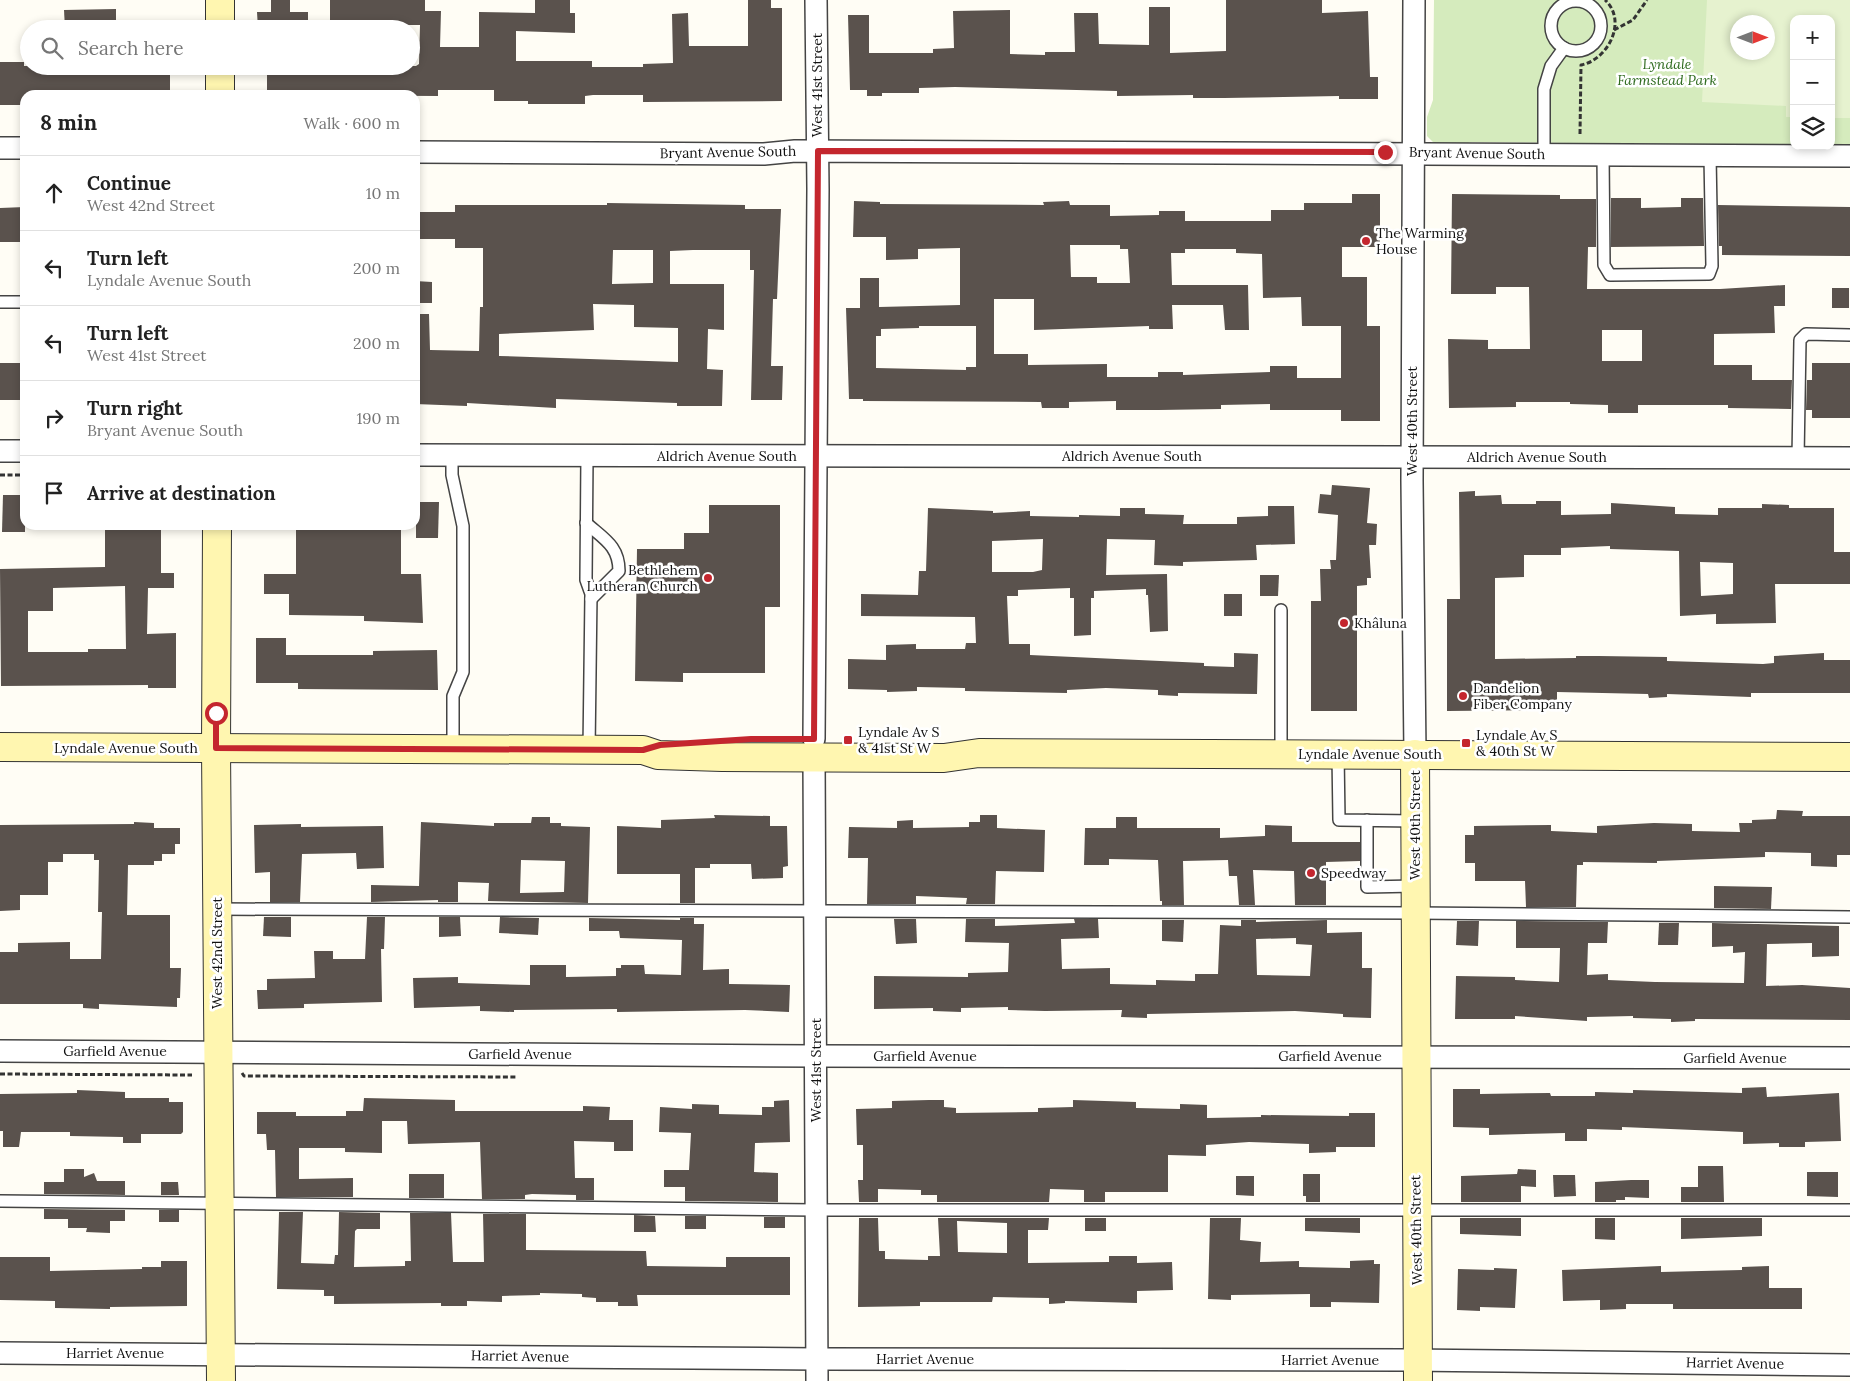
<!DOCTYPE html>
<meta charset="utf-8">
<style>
:root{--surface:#fff;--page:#f2f2f2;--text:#222;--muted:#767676;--line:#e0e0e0}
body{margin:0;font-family:Lora,serif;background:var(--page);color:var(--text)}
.controls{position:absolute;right:15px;top:15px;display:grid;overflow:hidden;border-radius:10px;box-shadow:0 2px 8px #0003}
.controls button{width:45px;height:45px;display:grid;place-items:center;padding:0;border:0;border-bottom:1px solid var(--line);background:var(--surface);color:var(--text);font:25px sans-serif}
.compass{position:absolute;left:1730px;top:15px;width:45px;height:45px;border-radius:50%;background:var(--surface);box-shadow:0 2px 8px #0003;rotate:90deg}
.stop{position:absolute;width:15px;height:15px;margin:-11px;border:4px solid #c4262e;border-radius:50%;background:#fff}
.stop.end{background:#c4262e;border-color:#fff;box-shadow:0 1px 5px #0008}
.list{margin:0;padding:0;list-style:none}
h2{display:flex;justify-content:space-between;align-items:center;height:65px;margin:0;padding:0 20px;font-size:21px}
h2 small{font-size:16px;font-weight:400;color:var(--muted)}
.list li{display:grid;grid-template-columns:32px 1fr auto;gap:15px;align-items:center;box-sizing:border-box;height:75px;padding:0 20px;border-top:1px solid var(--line)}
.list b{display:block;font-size:19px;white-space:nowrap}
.list p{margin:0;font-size:16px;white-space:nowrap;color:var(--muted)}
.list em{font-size:16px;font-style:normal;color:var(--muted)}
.icon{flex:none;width:28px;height:28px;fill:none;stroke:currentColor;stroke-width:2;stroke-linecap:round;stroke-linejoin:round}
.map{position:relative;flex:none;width:1850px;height:1381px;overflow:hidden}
.search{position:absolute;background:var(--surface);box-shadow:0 2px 8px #0003;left:20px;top:20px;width:400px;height:55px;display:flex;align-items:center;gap:12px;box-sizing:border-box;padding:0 18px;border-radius:28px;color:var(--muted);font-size:19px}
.panel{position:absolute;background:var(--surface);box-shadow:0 2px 8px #0003;left:20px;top:90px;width:400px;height:440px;border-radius:15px}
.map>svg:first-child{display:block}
.green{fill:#d5ebbd;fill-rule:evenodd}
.pitch{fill:#e6f2cf;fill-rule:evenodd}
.building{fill:#5a524d;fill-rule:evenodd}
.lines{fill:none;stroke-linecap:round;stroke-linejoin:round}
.lane-casing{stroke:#444;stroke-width:14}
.street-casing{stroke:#444;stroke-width:24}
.secondary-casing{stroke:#333;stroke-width:30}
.path{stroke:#333;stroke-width:3;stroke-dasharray:5 2.5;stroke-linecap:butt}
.lane{stroke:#fff;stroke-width:11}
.street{stroke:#fff;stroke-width:21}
.secondary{stroke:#fff6b0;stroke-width:28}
.route{stroke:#c4262e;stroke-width:6}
.poi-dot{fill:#c4262e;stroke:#fff;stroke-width:2}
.labels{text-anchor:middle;stroke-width:5;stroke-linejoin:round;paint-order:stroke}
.park-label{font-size:14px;font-style:italic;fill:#2f6b1f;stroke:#fff}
.street-label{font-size:14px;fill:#111;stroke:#fff}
.poi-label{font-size:14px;fill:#111;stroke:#fff;text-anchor:start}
</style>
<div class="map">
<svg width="1850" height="1381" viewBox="0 0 1850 1381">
<rect width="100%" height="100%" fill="#fffdf5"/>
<path class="green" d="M1434,0H1850V144H1831V19H1794V144H1735L1720,149L1683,148L1672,144L1471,142L1455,148L1438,147L1427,136V117L1433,100ZM1738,22H1768V52H1738Z"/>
<path class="pitch" d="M1707,0H1850V118H1831V19H1794V117H1786V106L1702,102ZM1738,22H1768V52H1738Z"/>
<g class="building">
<path d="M271,0H290V12H308V29H258L257,12H271Z"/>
<path d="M330,0H425V11H441L440,47H479V12L535,13V0H570V13H575V33L516,31V61H592V67H643V64L673,63L672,14L688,13L689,46H748V0H771V8H782V101L643,102V95H593L585,96V104H528V101H494V90H438V96L267,95V66H416L419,64L420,25H330Z"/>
<path d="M1226,0H1322V13L1368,11L1370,77H1378V99H1339V96L1224,98H1193V95L1117,96V91L955,87L919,88V93H882V96H867V90H850L848,15H869V53H933V49L954,48L953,11L1010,10V54L1045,55V52H1075L1074,13H1098L1099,44L1149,45V7H1170V53L1226,51Z"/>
<path d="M116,9V28L65,29L64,10Z"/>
<path d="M0,62H24V66H137V73L170,72V95H24V105H0Z"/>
<path d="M1352,194H1380V247H1342V277H1367V326H1380V421H1341V410H1270V404L1221,405V409L1159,410H1116V401L1069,402V408H1042L1041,402L863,401V399H849L846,308H860V278H879V307L960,305V248L918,249V259L886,260V237H853L854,201L880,202V204L1044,205L1043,202L1069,201L1070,205H1110V216L1159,215V211H1185V221H1271V210H1304V203H1352ZM1070,245H1120V249H1128L1130,283H1097V277H1071ZM1185,249H1236V253L1262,254L1263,298L1301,297L1302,326H1341V378H1297V366H1270V372L1183,375V372H1158V377H1107V364L1028,365V354H994V299H1034V330L1149,326V329H1173L1172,305H1223L1225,330H1249L1248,285H1172L1171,253H1185ZM919,326H976V367H966V370L876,368V336H881V329L919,328Z"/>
<path d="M1452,194L1560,195V199H1596V247H1588L1587,289H1720L1785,285V306H1774L1775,333L1714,334V365H1752V380H1792L1791,409L1728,408V405H1638V413H1608V405L1570,404V402H1516V407L1449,408L1448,339L1488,340V349H1530L1529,287H1496V294H1451ZM1602,330H1642V361H1602Z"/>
<path d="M1611,198H1641V208L1681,207V198H1703L1704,246L1611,247Z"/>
<path d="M607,203L745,205V209H781L777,299H773L771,366H783L782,400H751L754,270H750V250H693L670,251V284H724V330L708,329L707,369L723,370L722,406H677V403L556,399V408L467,403V406L415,404L416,314H429L430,350L479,351L480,307H483V248H455V239H419L418,212H455V205H607ZM613,250H653V283L612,284ZM593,304L634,305V327L678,328V362L499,356V334L594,330Z"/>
<path d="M1718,205L1850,207V256L1722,255V246H1719Z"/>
<path d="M25,207V242H0V208Z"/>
<path d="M415,281L432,282V303H415Z"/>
<rect x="1832" y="288" width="17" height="20"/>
<rect x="0" y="363" width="25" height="37"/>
<path d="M1812,363H1850V418H1812V410H1806L1807,380H1812Z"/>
<path d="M1332,485L1370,488L1367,523L1377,524L1376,545H1369L1371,578H1367V585L1357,586V711H1311V601H1321L1320,569H1331L1330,560H1336L1338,515L1318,513L1320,494L1331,495Z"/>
<path d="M1475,491V496L1501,495L1502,504H1536V501H1561V515L1611,514V503L1675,507V514L1718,515V508H1762V504L1789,505V508H1834V552H1850V584H1775L1776,623L1716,624V614L1680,616L1679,551L1610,549V546L1561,548V555H1524V577L1495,578V659L1576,658V656H1599L1667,657V661L1763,664L1774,663V656L1824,653V660H1850V693H1751V697L1667,694V697L1649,698L1648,694L1557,692V710L1447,711V599H1460L1459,492ZM1700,562L1733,563V594L1701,596Z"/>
<path d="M3,495H25V532H2Z"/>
<path d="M416,502H439L438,538H416Z"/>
<path d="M709,505H780V607H765V673H683V682L635,681L637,549H684V533H709Z"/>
<path d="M1268,506H1294L1295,544L1256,545L1257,560L1183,562V566L1154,565L1155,540L1107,539L1106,575L1167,574L1168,631L1150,632L1148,595H1146V589L1094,591V598H1091V635L1074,636V598H1070V588L1018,590V596H1007L1009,644H1030V655L1204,663V666L1234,667V653L1258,654L1257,694L1178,693V696L1158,695V690L1106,688L1067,690V693L965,691V688L917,687V691L887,692V690L848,689V659L886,660V645L916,644V649H965L966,643H976L975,617L861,616V594L918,595L919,571H926L928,508L993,511V513L1030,511V516L1079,517V515L1120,516V508H1145V514L1184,515L1183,524H1237V517L1268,516ZM1043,539L1042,570L1033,572H992V541Z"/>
<path d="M105,525H161V573H174V588H148L147,634L176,633V688H148V685L1,686L0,569L105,567ZM125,586L126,649H88V652H28V611H53V588Z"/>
<path d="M296,525H401V574H421L423,623L364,621V616L289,615V594H264V574H296Z"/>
<path d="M1260,575H1279L1278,596H1260Z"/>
<rect x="1224" y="594" width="18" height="22"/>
<path d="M256,638H286V655H373V651L437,650L438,690L298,689V683H256Z"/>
<path d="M1777,810L1803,811L1802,816H1850V855H1837V867L1811,866V853L1765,852V857L1657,861V863L1583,862V865H1577L1576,907H1526L1525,881H1475V863H1465V835H1474V826L1551,825V831L1597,833V826L1654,823L1692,824V831L1740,832L1739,823H1752V820L1776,819Z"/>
<path d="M714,815L770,816V826H787L788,866L783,867V878L752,879L751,864H710V868H695V903H680V874H617V826L661,828V820L715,818Z"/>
<path d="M980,815H997V828L1045,830L1044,872L996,871L995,904H966L967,898L916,896V904H867L868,858H848L849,827L897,828V821L913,820V828L969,827V822H980Z"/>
<path d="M532,817H550V823H561V826L590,827L588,903L488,901L489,883L458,882V902H438V900L371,902V885L419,886L421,822L494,826V823H531ZM521,860L565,861L564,892L520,893Z"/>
<path d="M1116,817H1137V828H1220V838L1265,836V825L1292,826V842H1360V861L1326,862V905H1295L1294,871L1253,870L1255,905H1239L1237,876H1229L1228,860L1183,861L1184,905H1162V901H1160L1158,860L1109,859V865H1084L1085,828H1116Z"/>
<path d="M134,822L154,823V828H180V844H175V854H162V861H154V865H128L127,915H170V968H181L180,998H177V1007L99,1004V1009L83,1008V1004H0V952H18V943L70,942V959H101L102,912H98L99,860H94V854H63V862H48V895H20V910L0,911V825L134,824Z"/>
<path d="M301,824V827L383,826L384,868L357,869L356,853L302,854L300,902H270V872L255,873L254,825Z"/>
<path d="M1714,886L1772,887L1771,909L1714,908Z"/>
<path d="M264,917H291V937L263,936Z"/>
<path d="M367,917H385L384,949H381L382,1002L304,1004V1008L258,1009L257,990H267V979L315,978L314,951H333V959H365Z"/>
<path d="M439,917H460L461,936L439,937Z"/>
<path d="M500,917L539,918L538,935L499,933Z"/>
<path d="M589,918L680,920V918H694V924H704L703,970L729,969V984L790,985L789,1012L745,1010L617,1012V1009L514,1010V1012L480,1011V1006L414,1008L413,978L458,977V983L530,985V965H566V977L616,976V968H621V965H644L645,974L681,975L682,940L620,938L619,931H589Z"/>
<path d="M894,919H916L917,943L896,944Z"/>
<path d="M966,919H995V926L1075,923L1074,919H1098L1099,938L1061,939L1062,969L1110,968V984L1156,985V980L1195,981V974H1218L1220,925L1241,926V920H1256V922L1327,920V933L1362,932V968H1372L1371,1018L1343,1017V1014L1295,1011L1147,1014V1018L1121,1017L1122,1010L1045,1011L1008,1010V1007L961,1008V1012L933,1011V1008L874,1009V976L968,977V973L1008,972L1009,943L965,942ZM1296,938V944L1312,945L1310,976L1257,975L1256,939Z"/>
<path d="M1162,920H1184L1183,942L1162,941Z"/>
<path d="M1457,921H1479L1478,946L1456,945Z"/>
<path d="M1516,921L1608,922L1607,943H1588L1587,975L1608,974V980L1655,982L1744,983L1745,952L1733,953V946L1712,947V923L1839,926V956L1812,957V943L1767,944L1766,986L1802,985L1850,988V1020L1695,1019V1021L1671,1022V1019L1633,1018V1016L1587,1017V1021L1515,1016V1019H1455L1456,976L1515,977V980L1559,982L1560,948H1516Z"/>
<path d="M1659,923H1679L1678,945H1658Z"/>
<path d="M1766,1087L1767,1097L1839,1093L1841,1141L1805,1142V1147H1779V1143L1743,1144V1132L1622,1127V1130L1587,1129V1141H1565V1133L1489,1135V1128L1453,1127V1089H1480V1094L1550,1093L1551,1096H1595V1092L1633,1093V1090L1742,1093V1088Z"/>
<path d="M77,1090L125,1092V1098H169V1102H183V1132L181,1134H141V1143H123V1137L70,1136V1132H21L19,1147H3V1131H0V1094L77,1093Z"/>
<path d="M364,1098L455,1100V1111H583V1106L610,1107L609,1120H633V1151H614V1142L574,1141L575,1178H594V1200H576V1195L532,1194L525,1195V1199H482L480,1142L408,1144L407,1121H382V1153L345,1152V1148H299V1179L353,1178V1197H276L275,1150H267L266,1134H257V1112H296V1116H346V1111H363Z"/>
<path d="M789,1100L790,1142L755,1143L754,1172L778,1173V1202L685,1201V1187H664V1170H689L691,1133L659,1132L660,1107L692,1109V1104L719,1105V1114L762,1115V1107H774V1101Z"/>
<path d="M929,1100H944V1107L956,1108V1113L1038,1112V1108L1073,1107V1100L1136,1102V1108L1180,1109V1104L1207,1105V1118L1261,1117V1115L1349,1116V1113H1375V1147H1336V1152L1309,1153V1144L1249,1142L1206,1145V1156L1168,1155V1192H1105V1202H1084V1190L1050,1189L1049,1202H937V1195H921V1190L878,1189V1202H859L858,1180H863V1145H857L856,1109L892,1108V1101Z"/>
<path d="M1698,1166H1723L1724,1202H1681V1187H1698Z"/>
<path d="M64,1169H84V1177L94,1173L97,1181H125V1195L44,1194V1182H64Z"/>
<path d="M1518,1169L1536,1170V1187L1521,1186V1202H1461V1176L1517,1174Z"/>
<path d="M1807,1172H1838V1197L1807,1196Z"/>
<rect x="409" y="1174" width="35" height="24"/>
<path d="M1303,1174H1320V1202H1306V1196H1303Z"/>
<path d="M1553,1175H1575L1576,1196L1554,1197Z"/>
<path d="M1236,1176H1254V1196L1236,1195Z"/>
<path d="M1631,1180H1649V1198L1625,1197V1200H1616V1202H1595V1182Z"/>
<path d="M161,1182H178L179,1195H161Z"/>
<path d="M44,1209L125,1210V1221H110V1233L86,1232L87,1228H68V1219H44Z"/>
<rect x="159" y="1210" width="20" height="12"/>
<path d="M279,1212H303L301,1263L334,1264L335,1255H338L339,1212L380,1213V1229H357L355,1231L354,1267L405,1266V1261H411L410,1213H451L453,1262H484L483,1214H526V1250L646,1251L647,1266L726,1267V1257H790V1295H637L638,1306H618V1302H596V1298L582,1297V1294L540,1293V1295L502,1296V1302L467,1301V1306H441V1303L334,1304V1296H324V1290L277,1289Z"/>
<path d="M634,1215L655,1216L656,1232H634Z"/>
<rect x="685" y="1216" width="21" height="13"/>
<rect x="764" y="1217" width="21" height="11"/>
<path d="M859,1218H878L879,1251H885V1259L928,1260V1256H940L938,1218H1049L1048,1230H1028V1263L1109,1262V1256H1137V1263L1172,1262L1173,1290L1137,1291V1303L1065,1301V1303L1049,1304V1298L993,1297L992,1302H920V1306L858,1307ZM957,1221L1007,1223V1253L958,1252Z"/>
<rect x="1085" y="1218" width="21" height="13"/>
<path d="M1210,1218H1241L1240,1240L1261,1242L1260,1262L1299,1261V1267L1350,1268V1261L1374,1260V1264H1380L1379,1303L1331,1302V1307H1310V1294L1231,1295V1300L1208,1299Z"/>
<path d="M1305,1218H1360V1233L1305,1231Z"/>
<path d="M1460,1218H1521V1236L1460,1234Z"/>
<path d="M1595,1218H1615V1240L1595,1239Z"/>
<path d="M1681,1218H1762V1236L1681,1239Z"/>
<path d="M0,1257H50V1271L142,1269V1267H161V1261H187V1306L110,1307V1309L55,1308V1301L0,1300Z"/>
<path d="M1661,1266V1272L1742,1270V1267L1769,1266V1288H1802V1309H1673V1304H1626V1309L1600,1310V1300L1563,1301L1562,1270Z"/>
<path d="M1494,1268L1517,1269L1515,1308L1480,1307V1311L1457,1310L1458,1269L1494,1270Z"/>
</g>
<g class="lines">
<defs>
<g id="lane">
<circle cx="1576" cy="26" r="25"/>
<path d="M1544,154V89L1551,66L1564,48"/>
<path d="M1603,154L1604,265L1610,275L1709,274L1712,266L1710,156"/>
<path d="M0,302H25"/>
<path d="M452,456V475L463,526V672L453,696V750"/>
<path d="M587,456L586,580L591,594L589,750"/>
<path d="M1798,458L1800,340L1806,334L1850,335"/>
<path d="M586,523C604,539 619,546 619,571L591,599"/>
<path d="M1281,610V753"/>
<path d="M1338,754L1339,820L1415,821"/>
<path d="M1367,820V887L1415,886"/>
<path d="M217,909L1415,913L1850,917"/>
<path d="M0,1201L816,1210H1850"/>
</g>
<g id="street">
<path d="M1414,0L1412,481L1415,754"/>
<path d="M0,148H25"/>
<path d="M415,152L764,154L795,151L1850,156"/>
<path d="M0,451H25"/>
<path d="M415,455L1850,458"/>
<path d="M814,739L818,189L816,0"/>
<path d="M814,758L817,1381"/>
<path d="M0,1051L815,1056L1850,1058"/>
<path d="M0,1353L817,1359L1407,1360L1850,1365"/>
</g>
<g id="secondary">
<path d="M220,29V0"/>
<path d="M220,95V66"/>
<path d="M217,525L216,748L221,1381"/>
<path d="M0,747L643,750L658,755L722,757L944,758L979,753L1850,757"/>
<path d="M1415,754L1418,1381"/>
</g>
</defs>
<use href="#lane" class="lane-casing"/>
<use href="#street" class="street-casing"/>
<use href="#secondary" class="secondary-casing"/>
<g class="path">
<path d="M1614,30L1633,20L1647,0"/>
<path d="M1580,134L1581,65C1608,60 1628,21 1605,0"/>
<path d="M0,475H25"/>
<path d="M242,1073L244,1076L517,1077"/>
<path d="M0,1074L192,1075"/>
</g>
<use href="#lane" class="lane"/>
<use href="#street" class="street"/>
<use href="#secondary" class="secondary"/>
</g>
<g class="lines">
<path class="route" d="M216,713V748L643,750L660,745L751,739H814L818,151L1385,152"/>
</g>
<g class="poi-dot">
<circle cx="1366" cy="241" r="5"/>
<circle cx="708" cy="578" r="5"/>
<circle cx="1344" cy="623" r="5"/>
<circle cx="1463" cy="696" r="5"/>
<rect x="843" y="735" width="10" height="10" rx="2.5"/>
<rect x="1461" y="738" width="10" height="10" rx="2.5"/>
<circle cx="1311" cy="873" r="5"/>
</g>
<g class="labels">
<g class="park-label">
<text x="1667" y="69">Lyndale<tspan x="1667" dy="16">Farmstead Park</tspan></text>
</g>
<g class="street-label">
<text transform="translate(817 85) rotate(-90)" y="5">West 41st Street</text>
<text transform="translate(728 152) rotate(-1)" y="5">Bryant Avenue South</text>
<text transform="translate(1477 153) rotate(1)" y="5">Bryant Avenue South</text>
<text transform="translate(1412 421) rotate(-90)" y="5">West 40th Street</text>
<text x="727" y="461">Aldrich Avenue South</text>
<text x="1132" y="461">Aldrich Avenue South</text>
<text x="1537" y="462">Aldrich Avenue South</text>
<text x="126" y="753">Lyndale Avenue South</text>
<text x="1370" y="759">Lyndale Avenue South</text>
<text transform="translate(1415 825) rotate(-90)" y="5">West 40th Street</text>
<text transform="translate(217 953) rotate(-90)" y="5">West 42nd Street</text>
<text x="115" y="1056">Garfield Avenue</text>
<text x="520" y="1059">Garfield Avenue</text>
<text x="925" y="1061">Garfield Avenue</text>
<text x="1330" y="1061">Garfield Avenue</text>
<text x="1735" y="1063">Garfield Avenue</text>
<text transform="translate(816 1070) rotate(-90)" y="5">West 41st Street</text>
<text transform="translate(1416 1230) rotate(-91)" y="5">West 40th Street</text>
<text x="115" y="1358">Harriet Avenue</text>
<text transform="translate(520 1356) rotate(1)" y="5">Harriet Avenue</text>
<text x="925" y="1364">Harriet Avenue</text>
<text x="1330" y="1365">Harriet Avenue</text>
<text transform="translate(1735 1363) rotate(1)" y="5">Harriet Avenue</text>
</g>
<g class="poi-label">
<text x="1376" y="238">The Warming<tspan x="1376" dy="16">House</tspan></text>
<text x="698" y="575" text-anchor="end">Bethlehem<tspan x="698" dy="16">Lutheran Church</tspan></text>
<text x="1354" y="628">Khâluna</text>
<text x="1473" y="693">Dandelion<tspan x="1473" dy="16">Fiber Company</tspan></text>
<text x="858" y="737">Lyndale Av S<tspan x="858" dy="16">&amp; 41st St W</tspan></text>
<text x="1476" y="740">Lyndale Av S<tspan x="1476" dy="16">&amp; 40th St W</tspan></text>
<text x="1321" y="878">Speedway</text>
</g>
</g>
</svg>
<div class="controls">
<button>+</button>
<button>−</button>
<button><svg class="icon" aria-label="layers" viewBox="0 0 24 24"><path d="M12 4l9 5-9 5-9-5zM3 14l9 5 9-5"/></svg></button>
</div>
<svg class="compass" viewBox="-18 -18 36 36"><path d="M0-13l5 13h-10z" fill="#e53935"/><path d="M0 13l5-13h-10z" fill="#767676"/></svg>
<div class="stop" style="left:216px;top:713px"></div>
<div class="stop end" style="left:1385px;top:152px"></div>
<div class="search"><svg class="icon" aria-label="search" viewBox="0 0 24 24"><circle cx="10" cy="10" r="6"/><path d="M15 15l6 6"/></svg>Search here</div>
<section class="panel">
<h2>8 min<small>Walk · 600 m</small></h2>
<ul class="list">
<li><svg class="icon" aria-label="ahead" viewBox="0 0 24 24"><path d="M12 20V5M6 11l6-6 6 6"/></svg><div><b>Continue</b><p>West 42nd Street</p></div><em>10 m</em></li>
<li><svg class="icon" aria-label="left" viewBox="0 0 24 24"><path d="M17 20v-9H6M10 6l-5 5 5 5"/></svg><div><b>Turn left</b><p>Lyndale Avenue South</p></div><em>200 m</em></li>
<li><svg class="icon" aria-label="left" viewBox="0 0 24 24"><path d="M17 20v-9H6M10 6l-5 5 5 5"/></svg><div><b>Turn left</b><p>West 41st Street</p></div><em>200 m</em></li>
<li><svg class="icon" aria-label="right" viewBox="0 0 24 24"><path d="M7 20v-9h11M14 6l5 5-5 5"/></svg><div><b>Turn right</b><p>Bryant Avenue South</p></div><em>190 m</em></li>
<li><svg class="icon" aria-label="arrive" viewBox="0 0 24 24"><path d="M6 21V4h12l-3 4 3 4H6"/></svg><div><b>Arrive at destination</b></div></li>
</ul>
</section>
</div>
